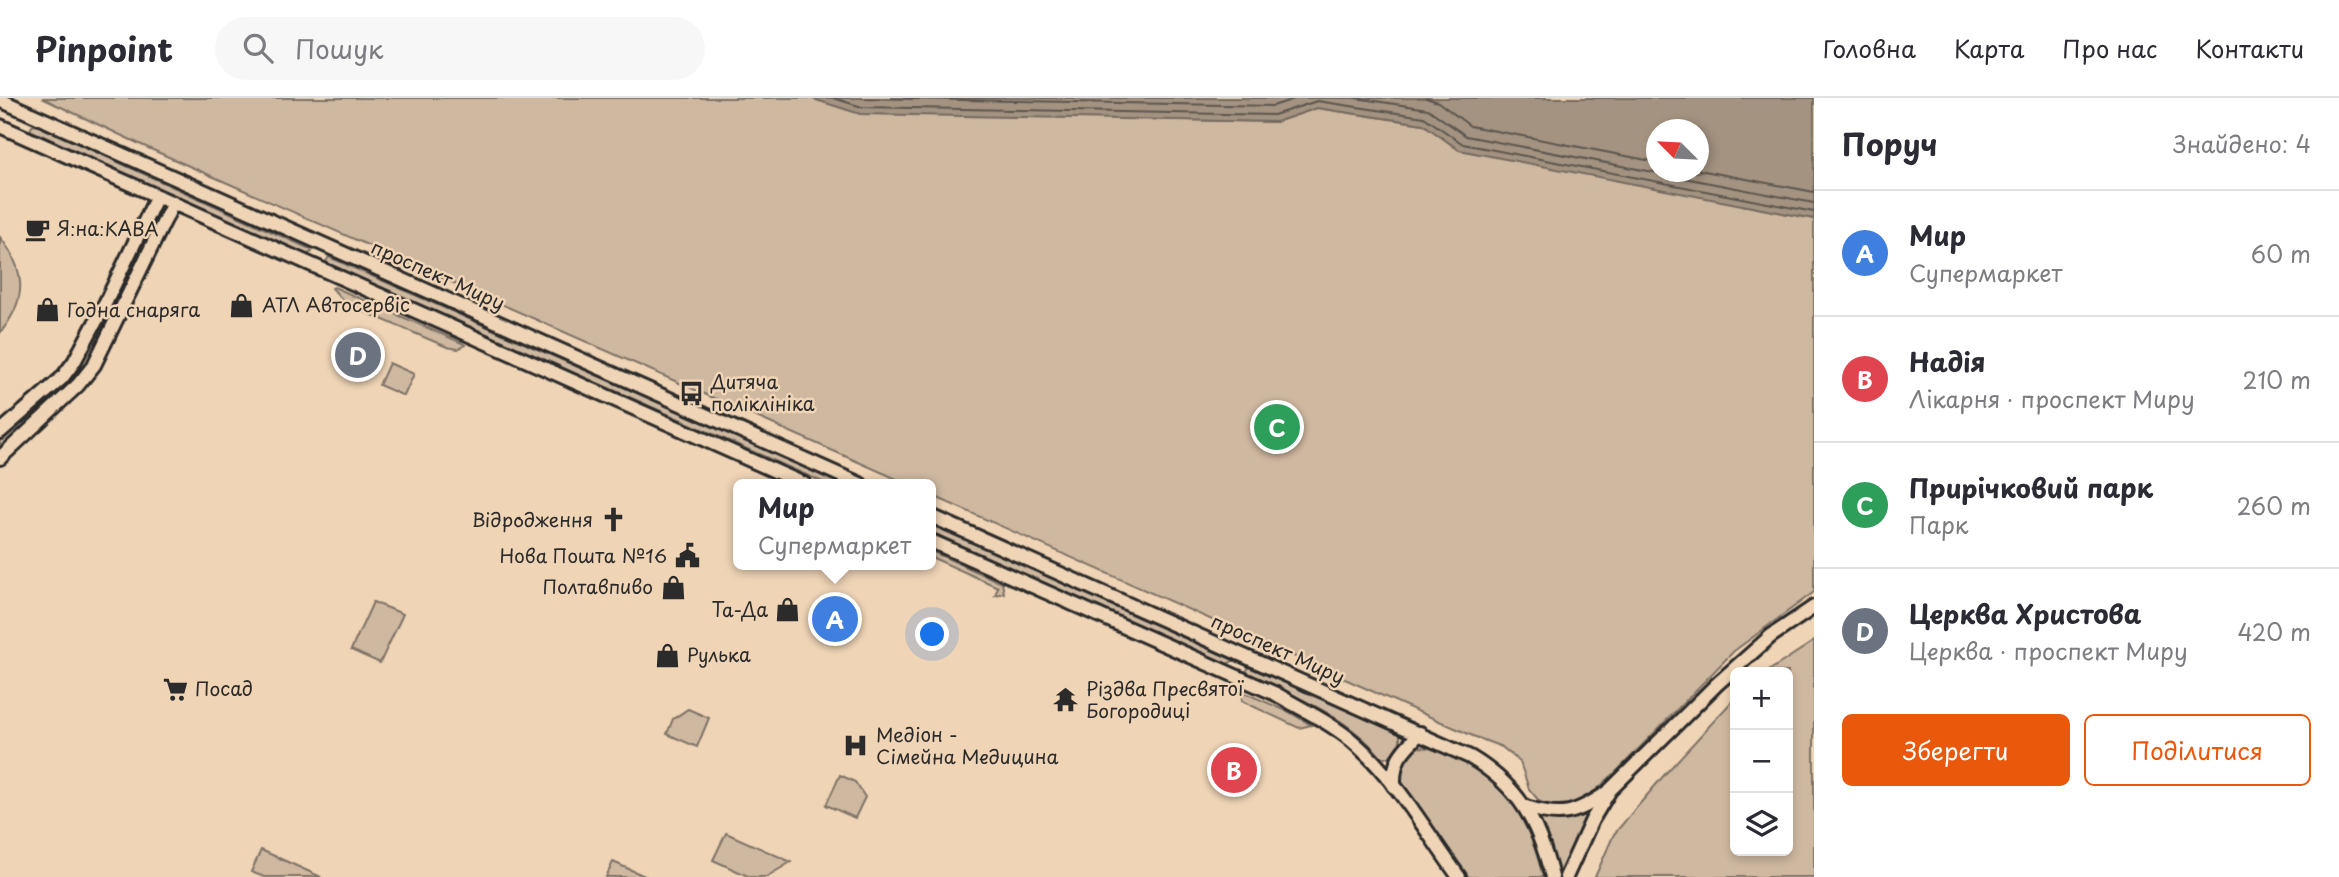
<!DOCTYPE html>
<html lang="uk">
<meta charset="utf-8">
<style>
:root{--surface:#fff;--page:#f7f7f7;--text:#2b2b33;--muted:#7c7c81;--line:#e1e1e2;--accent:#ea580c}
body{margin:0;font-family:"Playpen Sans",sans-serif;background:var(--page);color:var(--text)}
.controls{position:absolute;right:21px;bottom:21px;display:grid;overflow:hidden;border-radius:10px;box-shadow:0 4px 10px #0003}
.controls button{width:63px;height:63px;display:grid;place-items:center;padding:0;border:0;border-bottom:2px solid var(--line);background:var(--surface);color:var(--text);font:35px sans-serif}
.compass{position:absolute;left:1646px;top:21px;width:63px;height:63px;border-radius:50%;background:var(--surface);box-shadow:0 4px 10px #0003;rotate:294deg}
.you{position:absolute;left:933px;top:537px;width:24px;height:24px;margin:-18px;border:5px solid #fff;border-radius:50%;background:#1a73e8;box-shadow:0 0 0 10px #1a73e833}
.badge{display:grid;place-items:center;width:46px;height:46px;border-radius:50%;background:var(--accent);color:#fff;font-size:23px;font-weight:700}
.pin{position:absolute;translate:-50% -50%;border:4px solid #fff;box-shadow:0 2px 7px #0006}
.popup{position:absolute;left:733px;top:381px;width:203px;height:91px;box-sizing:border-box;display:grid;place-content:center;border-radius:10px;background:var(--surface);filter:drop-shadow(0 2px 5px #0005);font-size:23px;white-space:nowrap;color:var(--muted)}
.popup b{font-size:26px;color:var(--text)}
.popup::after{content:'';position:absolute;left:50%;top:100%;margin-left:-14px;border:14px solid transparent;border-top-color:var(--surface)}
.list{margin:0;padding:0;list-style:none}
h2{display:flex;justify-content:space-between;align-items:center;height:91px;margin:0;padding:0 28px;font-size:30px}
h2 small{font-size:23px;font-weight:400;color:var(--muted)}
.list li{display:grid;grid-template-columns:46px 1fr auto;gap:21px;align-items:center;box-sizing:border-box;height:126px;padding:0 28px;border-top:2px solid var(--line)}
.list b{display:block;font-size:26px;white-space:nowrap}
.list p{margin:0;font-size:23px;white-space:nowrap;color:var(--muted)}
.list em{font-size:23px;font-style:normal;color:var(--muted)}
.actions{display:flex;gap:14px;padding:21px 28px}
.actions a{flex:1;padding:16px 0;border:2px solid var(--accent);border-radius:10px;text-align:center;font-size:24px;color:var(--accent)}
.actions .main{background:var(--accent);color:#fff}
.icon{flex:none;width:38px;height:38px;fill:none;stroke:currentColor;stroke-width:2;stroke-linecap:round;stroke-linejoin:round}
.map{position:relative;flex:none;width:1814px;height:779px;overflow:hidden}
header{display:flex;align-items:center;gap:42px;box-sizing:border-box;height:98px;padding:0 35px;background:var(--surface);border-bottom:2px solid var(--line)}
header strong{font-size:33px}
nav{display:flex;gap:38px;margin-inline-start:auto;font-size:24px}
.search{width:490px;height:63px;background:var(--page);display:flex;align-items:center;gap:18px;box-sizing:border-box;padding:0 24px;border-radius:38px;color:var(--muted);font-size:26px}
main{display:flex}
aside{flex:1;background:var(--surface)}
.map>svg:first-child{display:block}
.green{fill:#cfb8a0;stroke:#7d7266;stroke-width:2}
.water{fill:#a49381;stroke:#74695f;stroke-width:2;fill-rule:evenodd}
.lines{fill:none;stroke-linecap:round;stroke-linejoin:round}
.shore{stroke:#5b554d;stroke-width:2}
.secondary-casing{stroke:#2b2b2b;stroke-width:18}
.secondary{stroke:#efd4b6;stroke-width:12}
.labels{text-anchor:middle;stroke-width:5;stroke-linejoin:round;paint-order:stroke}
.poi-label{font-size:19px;fill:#2b2b2b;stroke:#efd4b6;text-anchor:start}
.street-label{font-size:19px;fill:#2b2b2b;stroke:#efd4b6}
</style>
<header>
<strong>Pinpoint</strong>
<div class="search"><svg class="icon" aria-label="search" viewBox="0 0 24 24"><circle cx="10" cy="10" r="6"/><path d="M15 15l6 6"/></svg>Пошук</div>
<nav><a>Головна</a><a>Карта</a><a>Про нас</a><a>Контакти</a></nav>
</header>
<main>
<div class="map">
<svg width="1814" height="779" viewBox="0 0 1814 779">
<rect width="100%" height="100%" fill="#efd4b6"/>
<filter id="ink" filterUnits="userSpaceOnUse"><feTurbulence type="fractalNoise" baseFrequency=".0143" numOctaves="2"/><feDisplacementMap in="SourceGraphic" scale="14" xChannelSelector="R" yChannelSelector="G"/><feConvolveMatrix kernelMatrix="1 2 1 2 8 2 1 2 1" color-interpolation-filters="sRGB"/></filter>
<g filter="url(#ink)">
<g class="green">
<path d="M42,0H822L1007,18L1276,24L1317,10L1424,26L1455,49L1651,89L1662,90L1699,74L1742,107L1814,121V494L1734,553L1617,673L1584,703L1571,707L1556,708L1540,704L1529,691L1520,664L1502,649L1473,638L931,397V386H908L146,49Z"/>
<path d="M36,27L310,151L312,154L306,157L30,32L32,28Z"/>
<path d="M154,119L159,123L89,265L81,276L0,352V342L62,286Z"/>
<path d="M0,139C27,173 27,202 0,235Z"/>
<path d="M329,159L842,386H827L325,165Z"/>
<path d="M334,189L462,245L465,247L458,251L447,249L346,206L332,190Z"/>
<path d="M389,265L414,276L404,298L379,287Z"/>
<path d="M931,426L1235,562L1227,566L931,434Z"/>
<path d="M931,453L1002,485L1004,495L995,497L998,489L931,459Z"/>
<path d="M373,504L403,516L380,565L351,552Z"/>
<path d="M1814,543V779H1595L1614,736L1666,675L1735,600V753H1788V574H1767Z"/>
<path d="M1249,569L1400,636V644L1389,659H1381C1346,617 1293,597 1245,575Z"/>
<path d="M1245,595L1289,614L1311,627L1299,630L1242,603V597Z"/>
<path d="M688,611L709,620L697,649L667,636L673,621Z"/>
<path d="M1420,649C1436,650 1447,656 1461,663C1512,688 1530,727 1543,779H1469L1403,686L1400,679L1401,661L1411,652Z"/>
<path d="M840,677L855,684L865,699L855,720L826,707Z"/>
<path d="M1591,712L1571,751L1561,779H1557L1552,749L1540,721H1563Z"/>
<path d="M726,735L791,764L766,779H750L713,762Z"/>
<path d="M261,752L321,779H264L251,774Z"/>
<path d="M613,764L647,779H606Z"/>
</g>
<path class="water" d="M810,0H1814V121L1459,52L1423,26L1317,10L1276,24L860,16ZM1657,32H1699V74H1657Z"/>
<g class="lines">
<g class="shore">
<path d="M833,0L862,9L1274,17L1317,3L1424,19L1463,46L1814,114"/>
<path d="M862,0L1273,8L1297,0"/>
<path d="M1355,0L1428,11L1466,38L1814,105"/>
<path d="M1426,0L1438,4L1470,28L1657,64"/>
<path d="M1699,72L1814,94"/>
</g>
<defs>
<g id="secondary">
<path d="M0,2L860,386"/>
<path d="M0,28L804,386"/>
<path d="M0,334L62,280L74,264L102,212L157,98"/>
<path d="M0,360L78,287L94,267L173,105"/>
<path d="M931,418L1470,659C1520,689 1538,724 1552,779"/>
<path d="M931,443L1276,596C1303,612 1334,626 1358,648C1398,684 1427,735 1459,779"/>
<path d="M1394,688C1393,660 1402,654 1420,635"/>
<path d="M1526,709C1564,721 1575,715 1607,695"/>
<path d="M1566,779L1592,722L1610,692L1717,586L1771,538L1814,509"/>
</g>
</defs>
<use href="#secondary" class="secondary-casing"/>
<use href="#secondary" class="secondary"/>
</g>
</g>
<defs>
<symbol id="cafe-bare" viewBox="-9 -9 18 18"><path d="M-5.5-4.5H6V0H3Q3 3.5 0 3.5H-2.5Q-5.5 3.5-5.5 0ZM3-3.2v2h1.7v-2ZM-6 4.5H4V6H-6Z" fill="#2b2b2b" stroke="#efd4b6" stroke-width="2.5" paint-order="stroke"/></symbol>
<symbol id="shop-bare" viewBox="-9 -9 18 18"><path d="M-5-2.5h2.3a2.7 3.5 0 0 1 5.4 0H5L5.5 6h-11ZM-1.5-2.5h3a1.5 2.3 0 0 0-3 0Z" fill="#2b2b2b" stroke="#efd4b6" stroke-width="2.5" paint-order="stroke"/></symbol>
<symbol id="bus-bare" viewBox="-9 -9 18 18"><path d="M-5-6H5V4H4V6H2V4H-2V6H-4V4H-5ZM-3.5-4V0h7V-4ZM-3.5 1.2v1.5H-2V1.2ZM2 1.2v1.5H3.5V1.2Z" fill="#2b2b2b" stroke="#efd4b6" stroke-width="2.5" paint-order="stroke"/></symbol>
<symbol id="church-bare" viewBox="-9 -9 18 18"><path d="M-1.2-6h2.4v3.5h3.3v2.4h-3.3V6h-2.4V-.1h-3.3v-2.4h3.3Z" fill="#2b2b2b" stroke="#efd4b6" stroke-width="2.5" paint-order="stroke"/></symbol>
<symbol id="civic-bare" viewBox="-9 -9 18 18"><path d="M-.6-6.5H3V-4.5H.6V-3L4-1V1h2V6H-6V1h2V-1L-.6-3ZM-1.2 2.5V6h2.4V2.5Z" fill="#2b2b2b" stroke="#efd4b6" stroke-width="2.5" paint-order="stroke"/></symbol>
<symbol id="supermarket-bare" viewBox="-9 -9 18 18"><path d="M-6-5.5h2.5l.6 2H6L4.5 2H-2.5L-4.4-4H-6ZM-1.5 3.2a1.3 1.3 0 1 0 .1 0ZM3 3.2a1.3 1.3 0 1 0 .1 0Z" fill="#2b2b2b" stroke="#efd4b6" stroke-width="2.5" paint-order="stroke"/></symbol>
<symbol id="temple-bare" viewBox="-9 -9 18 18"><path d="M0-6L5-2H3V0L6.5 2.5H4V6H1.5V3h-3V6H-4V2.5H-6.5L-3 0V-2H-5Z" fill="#2b2b2b" stroke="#efd4b6" stroke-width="2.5" paint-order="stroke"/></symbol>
<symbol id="hospital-bare" viewBox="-9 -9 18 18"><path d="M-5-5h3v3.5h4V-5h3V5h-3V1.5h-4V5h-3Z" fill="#2b2b2b" stroke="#efd4b6" stroke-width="2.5" paint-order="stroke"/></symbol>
</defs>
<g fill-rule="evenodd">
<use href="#cafe-bare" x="20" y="114" width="35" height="35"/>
<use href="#shop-bare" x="224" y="190" width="35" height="35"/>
<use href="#shop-bare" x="30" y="194" width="35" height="35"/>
<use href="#bus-bare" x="674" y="278" width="35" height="35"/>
<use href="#church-bare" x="596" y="404" width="35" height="35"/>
<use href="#civic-bare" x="670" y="440" width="35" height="35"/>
<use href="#shop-bare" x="656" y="472" width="35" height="35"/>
<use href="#shop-bare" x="770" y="494" width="35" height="35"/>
<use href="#shop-bare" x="650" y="540" width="35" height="35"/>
<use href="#supermarket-bare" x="158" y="574" width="35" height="35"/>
<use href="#temple-bare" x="1048" y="584" width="35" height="35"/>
<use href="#hospital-bare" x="838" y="630" width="35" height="35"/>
</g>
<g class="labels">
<g class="poi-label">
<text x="57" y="138">Я:на:КАВА</text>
<text x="262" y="214">АТЛ Автосервіс</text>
<text x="67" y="219">Годна снаряга</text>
<text x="711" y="291">Дитяча<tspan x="711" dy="22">поліклініка</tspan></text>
<text x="593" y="429" text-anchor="end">Відродження</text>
<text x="667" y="465" text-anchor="end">Нова Пошта №16</text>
<text x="653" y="496" text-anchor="end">Полтавпиво</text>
<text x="768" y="519" text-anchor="end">Та-Да</text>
<text x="687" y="564">Рулька</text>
<text x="195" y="598">Посад</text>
<text x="1086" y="598">Різдва Пресвятої<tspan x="1086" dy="22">Богородиці</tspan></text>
<text x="876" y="644">Медіон -<tspan x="876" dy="22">Сімейна Медицина</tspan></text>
</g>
<g class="street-label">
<text transform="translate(438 177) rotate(24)" y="7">проспект Миру</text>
<text transform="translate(1278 551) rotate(24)" y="7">проспект Миру</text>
</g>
</g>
</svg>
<div class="controls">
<button>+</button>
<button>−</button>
<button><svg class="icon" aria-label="layers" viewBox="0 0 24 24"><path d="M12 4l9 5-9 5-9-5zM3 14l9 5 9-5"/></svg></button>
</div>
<svg class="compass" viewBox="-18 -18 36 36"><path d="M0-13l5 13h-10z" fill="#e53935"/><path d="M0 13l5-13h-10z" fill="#7c7c81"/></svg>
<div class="you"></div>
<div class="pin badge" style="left:835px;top:521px;background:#3f7fe0">A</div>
<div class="popup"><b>Мир</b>Супермаркет</div>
<div class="pin badge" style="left:1234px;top:672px;background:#e0444e">B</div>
<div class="pin badge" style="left:1277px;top:329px;background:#2e9e5b">C</div>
<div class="pin badge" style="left:358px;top:257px;background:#6b7280">D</div>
</div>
<aside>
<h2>Поруч<small>Знайдено: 4</small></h2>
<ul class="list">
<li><span class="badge" style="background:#3f7fe0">A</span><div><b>Мир</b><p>Супермаркет</p></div><em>60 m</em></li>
<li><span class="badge" style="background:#e0444e">B</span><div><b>Надія</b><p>Лікарня · проспект Миру</p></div><em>210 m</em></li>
<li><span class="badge" style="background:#2e9e5b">C</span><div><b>Прирічковий парк</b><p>Парк</p></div><em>260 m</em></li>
<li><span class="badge" style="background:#6b7280">D</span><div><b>Церква Христова</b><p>Церква · проспект Миру</p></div><em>420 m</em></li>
</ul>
<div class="actions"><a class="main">Зберегти</a><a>Поділитися</a></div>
</aside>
</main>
